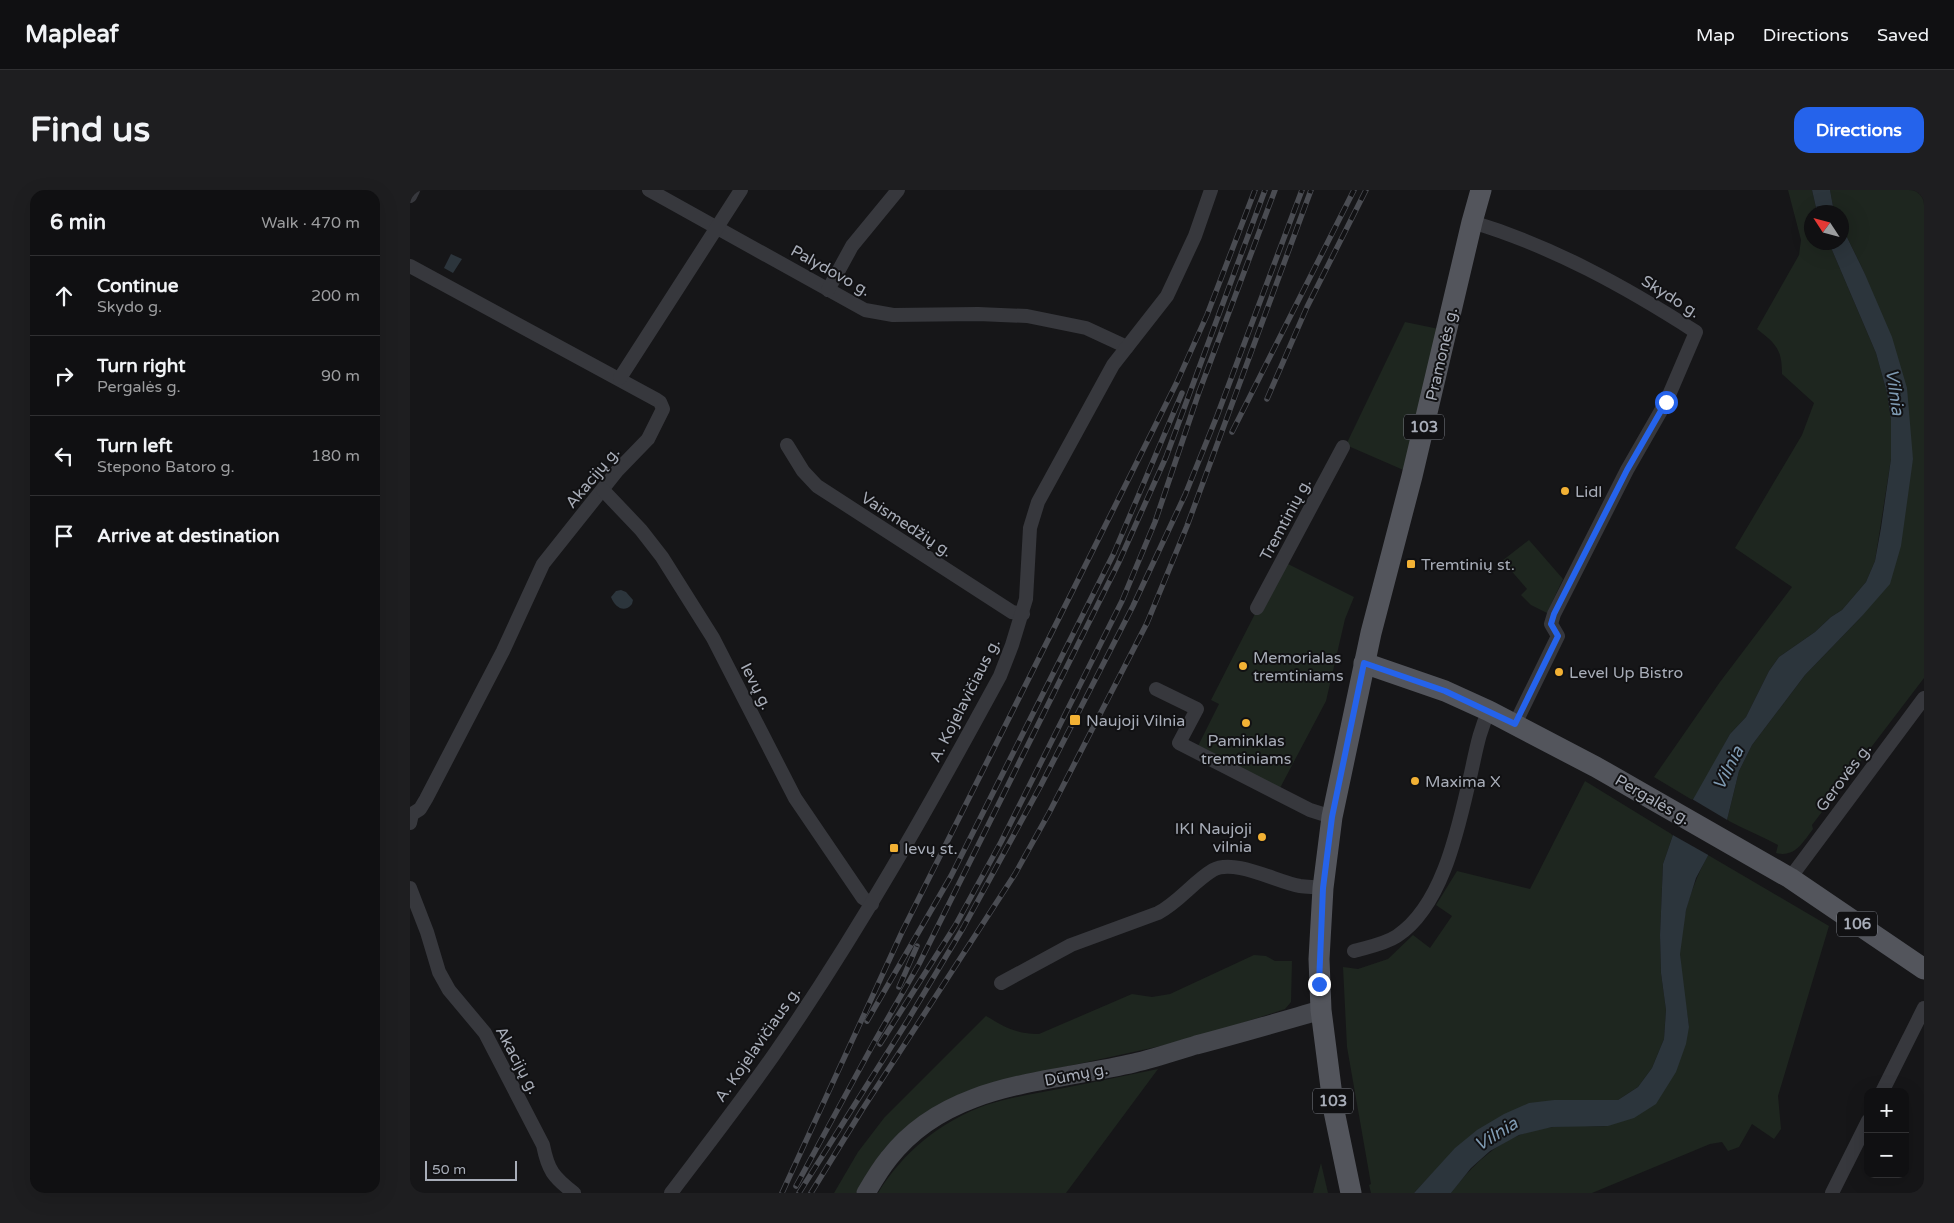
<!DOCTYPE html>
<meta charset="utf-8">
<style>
:root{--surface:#101012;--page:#1e1e20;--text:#f1f3f6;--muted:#9c9d9f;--line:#303032;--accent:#2563eb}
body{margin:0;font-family:"Varela Round",sans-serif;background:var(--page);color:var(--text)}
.controls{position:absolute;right:15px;bottom:15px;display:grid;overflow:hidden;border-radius:10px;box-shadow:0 5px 20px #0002}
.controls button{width:45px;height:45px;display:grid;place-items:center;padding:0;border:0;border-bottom:1px solid var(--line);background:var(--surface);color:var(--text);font:25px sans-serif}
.compass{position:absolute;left:1394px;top:15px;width:45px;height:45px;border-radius:50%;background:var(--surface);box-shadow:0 5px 20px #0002;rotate:306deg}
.scale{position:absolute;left:15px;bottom:12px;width:92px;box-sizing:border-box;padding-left:5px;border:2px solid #a8adb8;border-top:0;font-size:14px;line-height:18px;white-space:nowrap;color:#a8adb8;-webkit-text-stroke:4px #111113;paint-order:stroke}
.stop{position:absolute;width:15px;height:15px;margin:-11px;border:4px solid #2563eb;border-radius:50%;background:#fff}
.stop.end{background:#2563eb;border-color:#fff;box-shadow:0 1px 5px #0008}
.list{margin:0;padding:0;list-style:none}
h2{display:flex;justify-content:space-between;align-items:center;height:65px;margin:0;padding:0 20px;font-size:21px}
h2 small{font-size:16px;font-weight:400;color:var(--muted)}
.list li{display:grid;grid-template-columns:32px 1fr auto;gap:15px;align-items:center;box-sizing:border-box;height:80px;padding:0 20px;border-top:1px solid var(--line)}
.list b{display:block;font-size:19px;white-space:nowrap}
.list p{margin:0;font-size:16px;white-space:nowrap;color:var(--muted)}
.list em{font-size:16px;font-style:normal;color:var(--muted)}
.icon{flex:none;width:28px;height:28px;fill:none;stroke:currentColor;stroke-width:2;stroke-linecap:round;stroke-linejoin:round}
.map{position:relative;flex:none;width:1514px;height:1003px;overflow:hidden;border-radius:15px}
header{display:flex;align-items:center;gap:30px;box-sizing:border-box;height:70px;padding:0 25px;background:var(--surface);border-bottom:1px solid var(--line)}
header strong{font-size:24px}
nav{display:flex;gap:28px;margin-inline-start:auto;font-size:18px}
.intro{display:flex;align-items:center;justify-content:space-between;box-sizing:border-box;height:120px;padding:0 30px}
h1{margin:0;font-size:35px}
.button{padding:12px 22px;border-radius:15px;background:var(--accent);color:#fff;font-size:18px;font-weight:700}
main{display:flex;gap:30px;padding:0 30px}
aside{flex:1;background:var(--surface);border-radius:15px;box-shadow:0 5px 20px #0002}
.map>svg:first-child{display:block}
.green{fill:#1e261f}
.water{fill:#2c353c}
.pier{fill:#161618}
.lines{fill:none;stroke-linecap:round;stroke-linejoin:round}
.street{stroke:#37383d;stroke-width:14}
.secondary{stroke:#45474d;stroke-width:19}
.primary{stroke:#53555c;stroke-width:21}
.rail-casing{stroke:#4a4c52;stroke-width:5.5}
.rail{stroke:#111113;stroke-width:4;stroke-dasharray:11;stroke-linecap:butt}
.route{stroke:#2563eb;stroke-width:6}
.poi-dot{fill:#f2b134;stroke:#111113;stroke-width:2}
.labels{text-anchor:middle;stroke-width:4;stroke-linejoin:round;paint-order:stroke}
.shield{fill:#111113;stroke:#7b7e86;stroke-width:1}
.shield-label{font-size:15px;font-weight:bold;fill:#a8adb8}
.street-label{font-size:16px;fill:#a8adb8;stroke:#111113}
.poi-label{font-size:16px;fill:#a8adb8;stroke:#111113;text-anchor:start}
.water-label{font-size:18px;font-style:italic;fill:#7f9bb3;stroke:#111113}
</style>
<header>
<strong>Mapleaf</strong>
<nav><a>Map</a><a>Directions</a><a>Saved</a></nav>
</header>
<div class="intro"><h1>Find us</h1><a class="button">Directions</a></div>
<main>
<aside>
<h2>6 min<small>Walk · 470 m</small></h2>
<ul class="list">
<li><svg class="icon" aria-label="ahead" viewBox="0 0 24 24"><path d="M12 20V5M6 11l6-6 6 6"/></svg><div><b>Continue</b><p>Skydo g.</p></div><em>200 m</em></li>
<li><svg class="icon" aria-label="right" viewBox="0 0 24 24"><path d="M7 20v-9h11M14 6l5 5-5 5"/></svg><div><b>Turn right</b><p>Pergalės g.</p></div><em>90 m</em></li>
<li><svg class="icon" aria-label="left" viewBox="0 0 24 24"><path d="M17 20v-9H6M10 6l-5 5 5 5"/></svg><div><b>Turn left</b><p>Stepono Batoro g.</p></div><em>180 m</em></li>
<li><svg class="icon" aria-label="arrive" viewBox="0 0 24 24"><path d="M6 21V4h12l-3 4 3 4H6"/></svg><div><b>Arrive at destination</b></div></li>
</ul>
</aside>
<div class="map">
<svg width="1514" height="1003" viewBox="0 0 1514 1003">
<rect width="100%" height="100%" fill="#161618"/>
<g class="green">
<path d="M1378,0H1402L1407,22H1402V52L1419,53L1466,163L1477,203L1481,230V269L1465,371L1456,392L1432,420L1421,427L1405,442L1369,467L1359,481L1336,527L1320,544L1284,611L1244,587L1310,492L1382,397L1325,358L1392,245L1404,213L1372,184C1372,159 1366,154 1347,139L1389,65L1391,50Z"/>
<path d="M1420,0H1514V488L1402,635L1403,639C1393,652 1385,668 1366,663L1368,655C1351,646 1334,639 1317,630L1329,581L1342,555L1395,485L1452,426L1503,269L1454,82L1432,37V22H1424Z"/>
<path d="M995,132L1029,139L998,282L936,255Z"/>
<path d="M1119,350L1153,389L1137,423L1121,415L1111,405L1117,399L1098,377L1091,382L1087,379L1088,374Z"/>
<path d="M872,371L944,407L935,429L916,511L870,598L787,558L809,514L801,510Z"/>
<path d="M1175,591L1263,645L1253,674L1250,745L1251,783L1256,820L1254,849L1242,878L1228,897L1208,910H1144L1018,988L1004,1003H961L959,995L961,994L937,857L933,777L948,779L978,769L1003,745L1020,758L1042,726L1026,715L1047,681L1120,699Z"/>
<path d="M1298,665L1419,736L1368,906L1371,939L1364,949L1342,934L1329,957L1318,961L1312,952L1300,954L1182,1003H1041C1068,968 1097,942 1143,937C1161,935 1180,937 1198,936L1279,837C1276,813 1270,788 1270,764C1270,730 1282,695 1298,665Z"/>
<path d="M844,765L856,766L865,771H882L881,812L875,819L783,849L585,892C537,906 500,926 468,967C460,978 453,991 446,1003H424L448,962L474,928L576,826C597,838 603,843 629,844L722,804L742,807L760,804Z"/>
<path d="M748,879L656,1003H468C492,963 531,931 576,915C601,907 628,903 654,898C686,892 717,885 748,879Z"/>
<path d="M911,973L918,1003H903Z"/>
</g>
<g class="water">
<path d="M1402,0H1420L1424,22H1407Z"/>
<path d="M1432,37L1454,82L1482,147L1497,198L1503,269L1491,356L1480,394L1452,426L1395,485L1342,555L1329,581L1317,630L1286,688L1276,720L1270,764L1279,837L1276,854L1266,882L1246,914L1224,928L1198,936L1142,937L1109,945L1080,961L1061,978L1041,1003H1004L1045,958L1067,940L1094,924L1119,913L1144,910H1208L1228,897L1242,878L1254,849L1256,820L1251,783L1250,745L1253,674L1263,645L1320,544L1336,527L1359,481L1369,467L1405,442L1421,427L1432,420L1456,392L1465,371L1471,338L1481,269V230L1477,203L1466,163L1419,53L1432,52Z"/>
<path d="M41,64L52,69L43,83L34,78Z"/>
<path d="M211,400L216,402L223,410L222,414C214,424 205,417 201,407L206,401Z"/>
</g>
<path class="pier" d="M1282,609L1319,631L1300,666L1261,644Z"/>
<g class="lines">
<g class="street">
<path d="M239,0L455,120L483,125L568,124L617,126L676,138L717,157"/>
<path d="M0,6L3,0"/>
<path d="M1062,32C1142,56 1216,97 1286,142L1256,212L1217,280L1144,424L1141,434L1148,446L1105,534"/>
<path d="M0,76L247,210L250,212L253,219L238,249L207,281L133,374L93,461L16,609L10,619L2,624L0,633"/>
<path d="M418,100L442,56L488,0"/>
<path d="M210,188L331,0"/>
<path d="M377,255L393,281L407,296L602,422L613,424"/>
<path d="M193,300L231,340L252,367L303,448L385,608L453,708L462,714"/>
<path d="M847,418L933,257"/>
<path d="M746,499L787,519L769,553L900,620L922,627"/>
<path d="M1380,688L1514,508"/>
<path d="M0,698L17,742L29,782L39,800L75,843L133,955C138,980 143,987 164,1003"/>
<path d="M944,761C958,757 975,754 987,746C1034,715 1049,634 1061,583C1066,561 1069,541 1079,521"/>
<path d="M591,793L661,755L748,723C769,712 783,692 803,680C824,668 867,692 890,696C897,697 905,697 913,698"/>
<path d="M1472,902L1514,818"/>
<path d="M261,1003C295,958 330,913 363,866C447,745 520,615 590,486L602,455L616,409L620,338L628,312L703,175L757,106L785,46L801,0"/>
<path d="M1422,1003L1458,931"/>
</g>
<path class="secondary" d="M456,1003C463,991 470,979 479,968C538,892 638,893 724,873C745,868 766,861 786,855C828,844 869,832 911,820"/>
<g class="primary">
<path d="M954,473L1035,501L1079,521L1186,577L1380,688L1514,779"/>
<path d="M941,1003L924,921L911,820L909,769L913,698L922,627L961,443L1002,286L1062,32L1071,0"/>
</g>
<defs>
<g id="rail">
<path d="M857,209L897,117L956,0"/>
<path d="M822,242L944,0"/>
<path d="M489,797L507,756"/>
<path d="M457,831L541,686L704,363L772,203"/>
<path d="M470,854L545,736L591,652L712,411L745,332L789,202L865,0"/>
<path d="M386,996L466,849L509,774L708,374L756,267L855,0"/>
<path d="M372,1003L492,742L767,192L797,125L845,0"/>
<path d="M389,1003L498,830L553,738L631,595L723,416L775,305L807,226L892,0"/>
<path d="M401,1003L452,920L605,684L639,623L737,433L777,336L901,0"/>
</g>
</defs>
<use href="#rail" class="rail-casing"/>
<use href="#rail" class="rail"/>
</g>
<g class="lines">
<path class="route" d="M909,794L913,698L922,627L954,473L1035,501L1105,534L1148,446L1141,434L1144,424L1217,280L1256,212"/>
</g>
<g class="poi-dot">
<circle cx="1155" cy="301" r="5"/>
<rect x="996" y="369" width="10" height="10" rx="2.5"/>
<circle cx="833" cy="476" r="5"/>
<circle cx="1149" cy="482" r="5"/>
<rect x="659" y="524" width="12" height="12" rx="2.5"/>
<circle cx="836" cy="533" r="5"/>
<circle cx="1005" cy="591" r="5"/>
<circle cx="852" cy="647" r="5"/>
<rect x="479" y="653" width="10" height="10" rx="2.5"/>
</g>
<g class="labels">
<g class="shield">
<rect x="994" y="224.5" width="40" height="25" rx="4"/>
<rect x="1427" y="721.5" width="40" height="25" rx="4"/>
<rect x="903" y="898.5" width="40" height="25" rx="4"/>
</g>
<g class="shield-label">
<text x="1014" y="242">103</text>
<text x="1447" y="739">106</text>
<text x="923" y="916">103</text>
</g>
<g class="street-label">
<text transform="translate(421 80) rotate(29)" y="6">Palydovo g.</text>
<text transform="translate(1261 106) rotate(32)" y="6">Skydo g.</text>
<text transform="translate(1031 164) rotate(-77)" y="6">Pramonės g.</text>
<text transform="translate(182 287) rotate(-50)" y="6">Akacijų g.</text>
<text transform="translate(875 329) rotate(-62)" y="6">Tremtinių g.</text>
<text transform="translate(497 334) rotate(33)" y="6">Vaismedžių g.</text>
<text transform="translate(347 496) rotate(63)" y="6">Ievų g.</text>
<text transform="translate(554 510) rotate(-63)" y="6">A. Kojelavičiaus g.</text>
<text transform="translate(1433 587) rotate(-53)" y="6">Gerovės g.</text>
<text transform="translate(1243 609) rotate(30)" y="6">Pergalės g.</text>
<text transform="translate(347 854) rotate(-55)" y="6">A. Kojelavičiaus g.</text>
<text transform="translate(108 870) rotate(62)" y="6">Akacijų g.</text>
<text transform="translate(666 884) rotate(-11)" y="6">Dūmų g.</text>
</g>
<g class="poi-label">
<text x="1165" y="307">Lidl</text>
<text x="1011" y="380">Tremtinių st.</text>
<text x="843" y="473">Memorialas<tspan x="843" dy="18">tremtiniams</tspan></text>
<text x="1159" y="488">Level Up Bistro</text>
<text x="676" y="536">Naujoji Vilnia</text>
<text x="836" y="556" text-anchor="middle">Paminklas<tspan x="836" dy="18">tremtiniams</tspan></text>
<text x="1015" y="597">Maxima X</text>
<text x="842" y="644" text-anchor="end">IKI Naujoji<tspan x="842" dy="18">vilnia</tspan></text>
<text x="494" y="664">Ievų st.</text>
</g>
<g class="water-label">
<text transform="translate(1485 202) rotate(82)" y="6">Vilnia</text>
<text transform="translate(1318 578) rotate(-63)" y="6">Vilnia</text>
<text transform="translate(1086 944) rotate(-32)" y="6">Vilnia</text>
</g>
</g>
</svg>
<div class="controls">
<button>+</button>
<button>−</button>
</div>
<svg class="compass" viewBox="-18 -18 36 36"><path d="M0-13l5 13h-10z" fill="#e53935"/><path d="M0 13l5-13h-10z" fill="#9c9d9f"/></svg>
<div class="scale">50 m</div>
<div class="stop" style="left:1256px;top:212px"></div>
<div class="stop end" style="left:909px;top:794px"></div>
</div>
</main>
